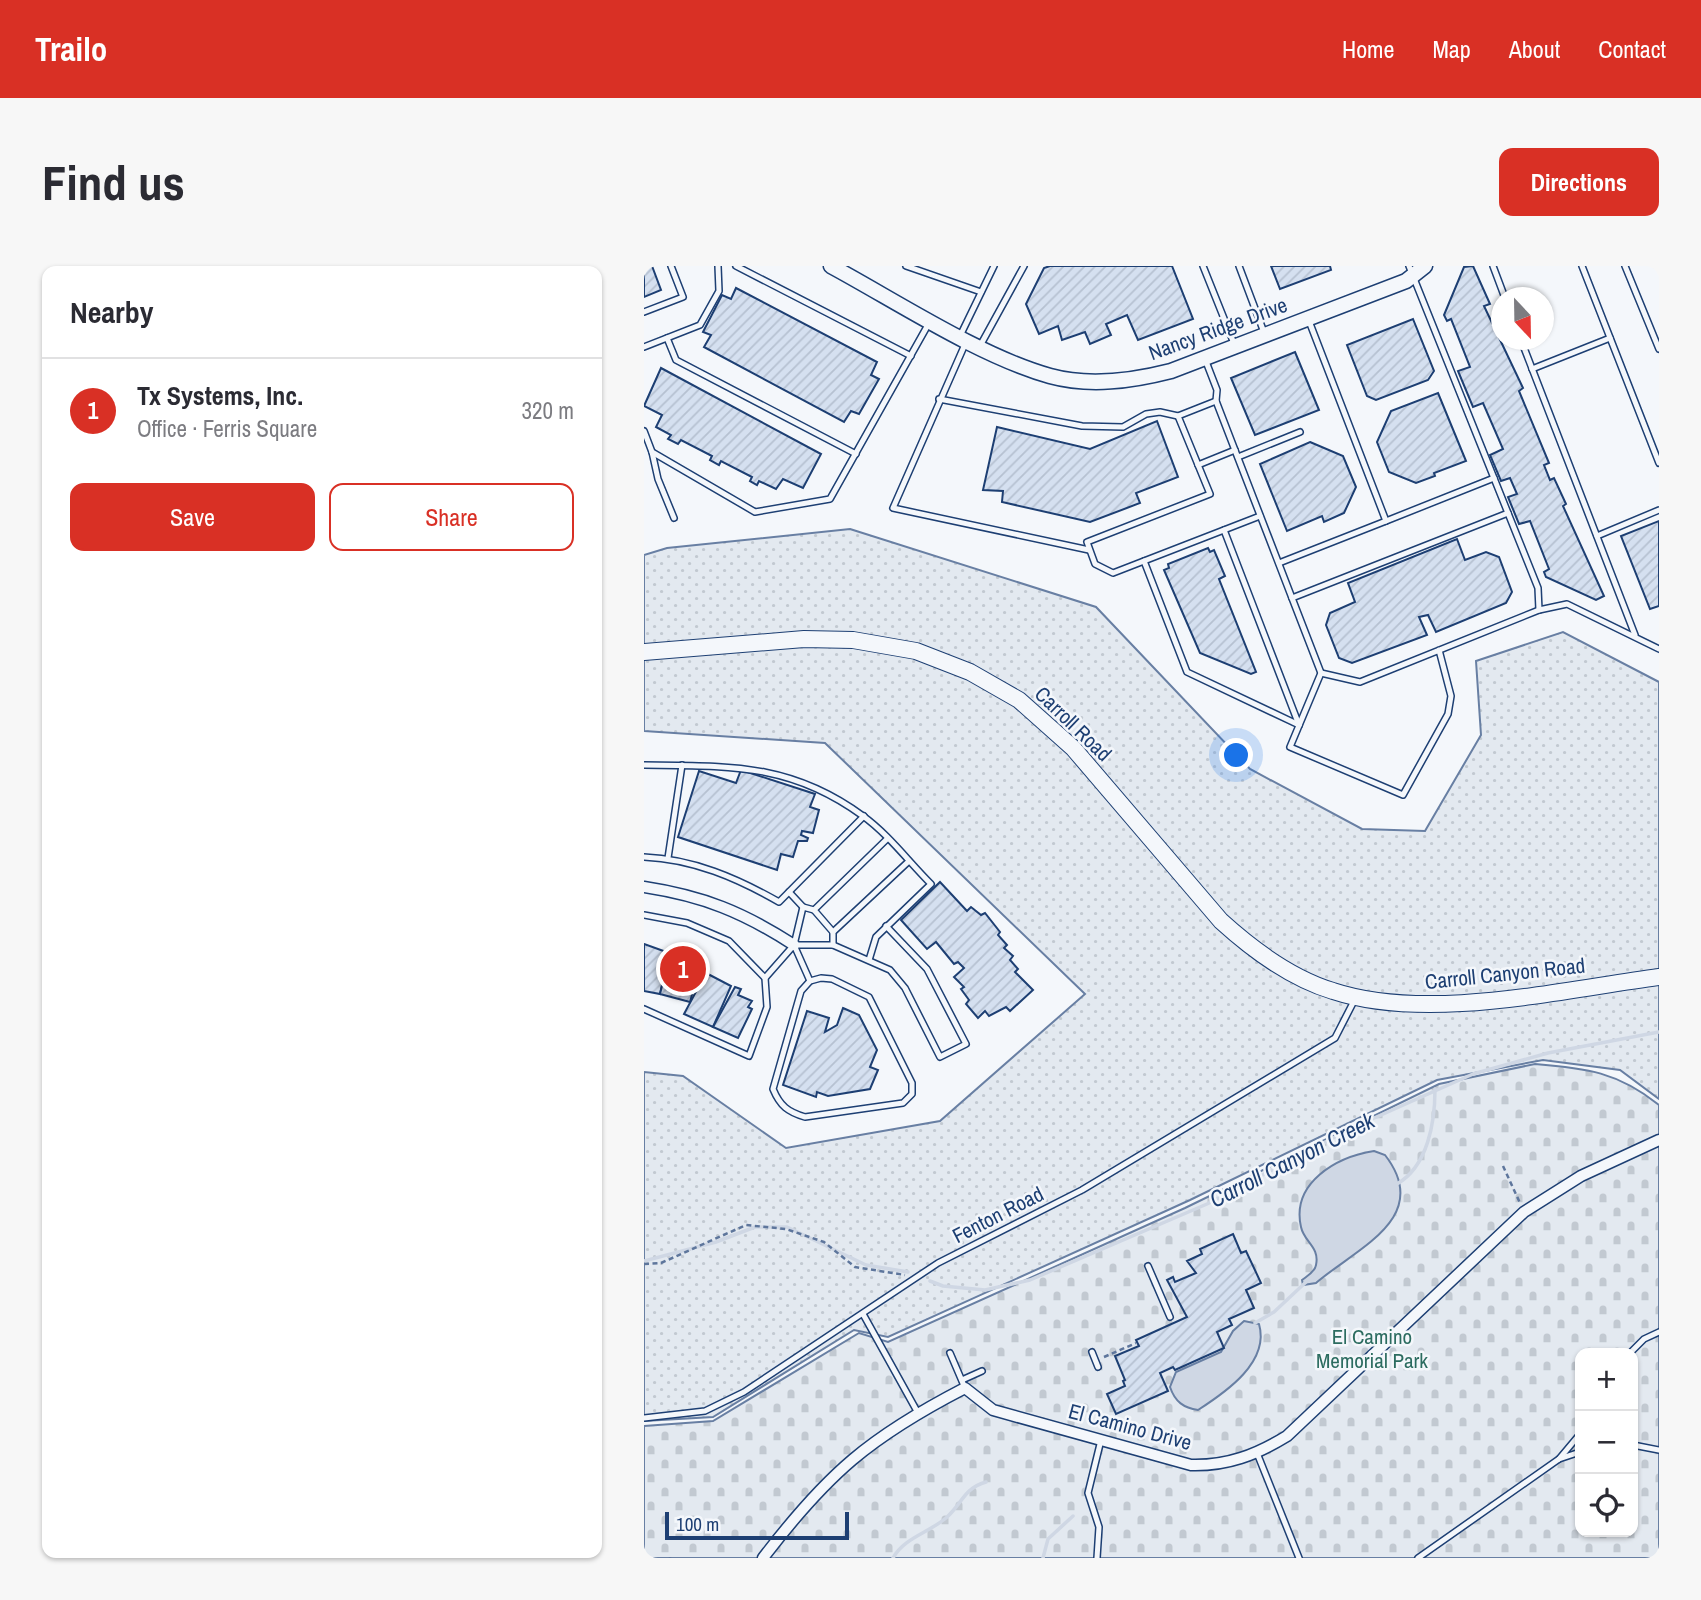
<!DOCTYPE html>
<meta charset="utf-8">
<style>
:root{--surface:#fff;--page:#f7f7f7;--text:#2b2b33;--muted:#7c7c81;--line:#e1e1e2;--accent:#d93025}
body{margin:0;font-family:"Archivo Narrow",sans-serif;background:var(--page);color:var(--text)}
.controls{position:absolute;right:21px;bottom:21px;display:grid;overflow:hidden;border-radius:14px;box-shadow:0 2px 5px #0004}
.controls button{width:63px;height:63px;display:grid;place-items:center;padding:0;border:0;border-bottom:2px solid var(--line);background:var(--surface);color:var(--text);font:35px sans-serif}
.compass{position:absolute;left:847px;top:21px;width:63px;height:63px;border-radius:50%;background:var(--surface);box-shadow:0 2px 5px #0004;rotate:158deg}
.scale{position:absolute;left:21px;bottom:18px;width:184px;box-sizing:border-box;padding-left:7px;border:4px solid #1d3f73;border-top:0;font-size:19px;line-height:24px;white-space:nowrap;color:#1d3f73;-webkit-text-stroke:5px #f4f7fb;paint-order:stroke}
.you{position:absolute;left:593px;top:490px;width:24px;height:24px;margin:-18px;border:5px solid #fff;border-radius:50%;background:#1a73e8;box-shadow:0 0 0 10px #1a73e833}
.badge{display:grid;place-items:center;width:46px;height:46px;border-radius:50%;background:var(--accent);color:#fff;font-size:23px;font-weight:700}
.pin{position:absolute;translate:-50% -50%;border:4px solid #fff;box-shadow:0 2px 7px #0006}
.list{margin:0;padding:0;list-style:none}
h2{display:flex;justify-content:space-between;align-items:center;height:91px;margin:0;padding:0 28px;font-size:30px}
h2 small{font-size:23px;font-weight:400;color:var(--muted)}
.list li{display:grid;grid-template-columns:46px 1fr auto;gap:21px;align-items:center;box-sizing:border-box;height:105px;padding:0 28px;border-top:2px solid var(--line)}
.list b{display:block;font-size:26px;white-space:nowrap}
.list p{margin:0;font-size:23px;white-space:nowrap;color:var(--muted)}
.list em{font-size:23px;font-style:normal;color:var(--muted)}
.actions{display:flex;gap:14px;padding:21px 28px}
.actions a{flex:1;padding:16px 0;border:2px solid var(--accent);border-radius:14px;text-align:center;font-size:24px;color:var(--accent)}
.actions .main{background:var(--accent);color:#fff}
.icon{flex:none;width:38px;height:38px;fill:none;stroke:currentColor;stroke-width:2;stroke-linecap:round;stroke-linejoin:round}
.map{position:relative;flex:none;width:1015px;height:1292px;overflow:hidden;border-radius:14px}
header{display:flex;align-items:center;gap:42px;box-sizing:border-box;height:98px;padding:0 35px;background:var(--accent);color:#fff}
header strong{font-size:33px}
nav{display:flex;gap:38px;margin-inline-start:auto;font-size:24px}
.intro{display:flex;align-items:center;justify-content:space-between;box-sizing:border-box;height:168px;padding:0 42px}
h1{margin:0;font-size:49px}
.button{padding:18px 32px;border-radius:14px;background:var(--accent);color:#fff;font-size:24px;font-weight:700}
main{display:flex;gap:42px;padding:0 42px}
aside{flex:1;background:var(--surface);border-radius:14px;box-shadow:0 2px 5px #0004}
.map>svg:first-child{display:block}
.grass{fill:url(#grass-dots);stroke:#687fa3;stroke-width:2}
.cemetery{fill:url(#cemetery-stones);stroke:#687fa3;stroke-width:2;fill-rule:evenodd}
.water{fill:#cfd7e4;stroke:#687fa3;stroke-width:2}
.lines{fill:none;stroke-linecap:round;stroke-linejoin:round}
.stream{stroke:#cfd7e4;stroke-width:3.5}
.building{fill:url(#building-hatch);stroke:#1d3f73;stroke-width:2}
.service-casing{stroke:#1d3f73;stroke-width:8}
.minor-casing{stroke:#1d3f73;stroke-width:13}
.tertiary-casing{stroke:#1d3f73;stroke-width:17}
.secondary-casing{stroke:#1d3f73;stroke-width:18}
.path{stroke:#5e769c;stroke-width:2.5;stroke-dasharray:5 3.5;stroke-linecap:butt}
.service{stroke:#f4f7fb;stroke-width:5}
.minor{stroke:#f4f7fb;stroke-width:10}
.tertiary{stroke:#f4f7fb;stroke-width:14}
.secondary{stroke:#f4f7fb;stroke-width:16}
.labels{text-anchor:middle;stroke-width:5;stroke-linejoin:round;paint-order:stroke}
.street-label{font-size:21px;fill:#1d3f73;stroke:#f4f7fb}
.park-label{font-size:21px;fill:#2c6c60;stroke:#f4f7fb}
.water-label{font-size:23px;font-style:italic;fill:#1d3f73;stroke:#f4f7fb}
</style>
<header>
<strong>Trailo</strong>
<nav><a>Home</a><a>Map</a><a>About</a><a>Contact</a></nav>
</header>
<div class="intro"><h1>Find us</h1><a class="button">Directions</a></div>
<main>
<aside>
<h2>Nearby<small></small></h2>
<ul class="list">
<li><span class="badge">1</span><div><b>Tx Systems, Inc.</b><p>Office · Ferris Square</p></div><em>320 m</em></li>
</ul>
<div class="actions"><a class="main">Save</a><a>Share</a></div>
</aside>
<div class="map">
<svg width="1015" height="1292" viewBox="0 0 1015 1292">
<defs>
<pattern id="grass-dots" width="8" height="8" patternUnits="userSpaceOnUse" patternTransform="scale(1.75)"><rect width="8" height="8" fill="#e3e9f0"/><path d="M2 2h.1M6 6h.1" fill="none" stroke="#c2c9d1" stroke-width="1.8" stroke-linecap="round"/></pattern>
<pattern id="cemetery-stones" width="16" height="16" patternUnits="userSpaceOnUse" patternTransform="scale(1.75)"><rect width="16" height="16" fill="#e3e9f0"/><path d="M2 7V4a2 2 0 0 1 4 0v3zM10 15v-3a2 2 0 0 1 4 0v3z" fill="#c2c9d1"/></pattern>
<pattern id="building-hatch" width="6" height="6" patternUnits="userSpaceOnUse" patternTransform="scale(1.75)"><rect width="6" height="6" fill="#d5e0f0"/><path d="M-1 1l2-2M0 6l6-6M5 7l2-2" fill="none" stroke="#b6c1d1"/></pattern>
</defs>
<rect width="100%" height="100%" fill="#f4f7fb"/>
<path class="grass" d="M206,263L452,341L606,503L718,563L781,565L837,469L832,395L919,366L1015,416V833L976,804L899,794L793,814L546,934L244,1071L210,1064L69,1151L0,1155V806L39,810L142,882L296,855L441,728L181,477L0,465V289L23,282Z"/>
<path class="cemetery" d="M891,798C942,802 974,806 1015,839V1292H0V1160L69,1155L215,1067L244,1076L541,942L795,818ZM936,1087H989V1266H936Z"/>
<g class="water">
<path d="M730,885L741,889C790,952 711,983 672,1017L659,1019L658,1014C663,1010 671,1006 672,999C676,981 660,976 657,961C647,917 692,891 730,885Z"/>
<path d="M600,1055L615,1058C626,1096 582,1126 554,1144C540,1142 531,1136 526,1121L532,1106L577,1086L589,1065Z"/>
</g>
<g class="lines">
<g class="stream">
<path d="M753,918C784,900 791,856 791,823"/>
<path d="M0,995L72,976L111,961H143L222,999L264,1006"/>
<path d="M286,1015L299,1020L341,1024L386,1014L563,938L710,861L829,808L904,787L1015,766"/>
<path d="M611,1057L630,1046L662,1016"/>
<path d="M249,1292C260,1272 284,1267 302,1252C318,1238 320,1222 342,1216"/>
<path d="M399,1292L404,1273L429,1250"/>
</g>
</g>
<g class="building">
<path d="M0,0H8L17,24L0,31Z"/>
<path d="M406,0H528L549,53L494,74L483,49L462,58L467,69L446,78L441,66L418,74L414,60L395,68L382,38L400,2Z"/>
<path d="M627,0H686L687,4L636,23Z"/>
<path d="M829,0L846,38L840,40L879,122L875,125L905,197L900,199L906,214L910,212L922,238L919,240L960,330L952,334L902,311L900,306L905,303L886,255L875,258L864,231L873,228L866,212L857,215L846,189L859,183L839,137L829,141L814,105L826,101L807,53L803,55L800,49L820,1Z"/>
<path d="M92,22L233,96L227,109L235,113L215,148L207,145L200,156L60,81L67,69L59,66L78,29L87,33Z"/>
<path d="M769,53L790,105L784,114L732,134L723,130L703,79Z"/>
<path d="M651,86L675,144L611,169L587,112Z"/>
<path d="M17,102L177,188L159,222L139,213L132,223L115,215L113,219L106,215L108,211L77,195L75,199L66,194L68,190L37,174L34,178L24,173L27,169L12,161L18,149L0,140Z"/>
<path d="M794,127L822,195L790,207L791,210L772,217L745,206L733,176L747,145Z"/>
<path d="M513,155L534,211L492,227L496,237L446,256L358,236L359,225L339,224L353,161L446,183Z"/>
<path d="M666,176L699,190L712,221L700,247L680,256L678,250L643,265L616,198Z"/>
<path d="M1015,255V340L1006,343L977,270Z"/>
<path d="M813,273L821,294L842,286L855,291L868,326L862,337L792,366L784,349L775,351L783,369L708,397L695,392L682,359L686,347L711,336L704,317Z"/>
<path d="M564,282L566,286L570,284L581,310L575,313L612,406L607,408L556,387L520,304L525,302L524,298Z"/>
<path d="M97,504L171,528L166,541L175,544L169,567L158,565L157,569L164,572L163,575H154L149,591L137,588L133,604L34,571L55,505L92,517Z"/>
<path d="M296,616L323,645L327,641L337,649L341,647L356,666L354,669L363,679L360,682L369,690L366,694L374,703L371,706L389,724L366,745L362,741L345,750L341,745L334,752L322,738L325,734L317,723L320,721L310,711L320,702L314,696L310,698L292,676L283,683L257,654Z"/>
<path d="M0,678L25,687L16,728L0,725Z"/>
<path d="M27,683L54,693L51,702L55,703L46,736L16,728Z"/>
<path d="M62,707L87,720L69,761L40,748Z"/>
<path d="M91,721L97,723L94,729L108,735L104,741L108,743L94,772L69,761Z"/>
<path d="M199,742L215,749L233,784L226,801L234,804L226,823L184,830L173,826L172,831L139,819L163,745L185,752L181,766L193,759Z"/>
<path d="M589,968L597,987L602,985L617,1017L602,1024L610,1042L585,1053L588,1059L573,1066L580,1082L531,1104L529,1101L516,1107L524,1125L472,1148L463,1128L481,1120L479,1115L481,1114L471,1090L495,1080L492,1074L543,1051L523,1014L529,1011L531,1016L552,1007L543,995L558,988L556,983Z"/>
</g>
<g class="lines">
<defs>
<g id="service">
<path d="M92,0L267,90"/>
<path d="M262,0L337,26"/>
<path d="M559,0L591,80"/>
<path d="M595,0L621,69"/>
<path d="M765,0L894,322L895,344"/>
<path d="M849,0L861,32"/>
<path d="M938,0L1015,197"/>
<path d="M981,0L1015,83"/>
<path d="M0,46L39,31L27,0"/>
<path d="M316,70L350,0"/>
<path d="M23,72L32,94L212,188"/>
<path d="M877,74L991,369"/>
<path d="M322,76L249,242L445,284"/>
<path d="M336,80L380,0"/>
<path d="M0,81L56,59L75,25L74,0"/>
<path d="M561,93L573,124L572,135L648,332"/>
<path d="M888,103L966,72"/>
<path d="M295,133L438,160L479,161L502,148L516,146L534,150"/>
<path d="M572,135L534,150L566,228L443,276L451,298L469,307L616,250"/>
<path d="M0,165L8,186L111,246L186,233L285,57"/>
<path d="M8,186L14,213L30,252"/>
<path d="M594,191L656,166"/>
<path d="M554,199L591,184"/>
<path d="M742,255L850,212"/>
<path d="M580,264L655,459"/>
<path d="M953,270L1015,244"/>
<path d="M500,295L543,406L655,459"/>
<path d="M635,297L742,255L665,55"/>
<path d="M795,384L807,430L804,448L759,529L646,481L677,407L716,416L895,344L923,338L1015,383"/>
<path d="M677,407L648,332L864,247"/>
<path d="M0,499C85,500 147,497 219,550C244,568 265,596 287,618L232,671L225,694"/>
<path d="M0,591C49,593 93,612 135,636L220,550"/>
<path d="M24,592L38,499"/>
<path d="M145,626L159,641"/>
<path d="M0,649L43,657L85,675L121,712L123,741L105,790L0,743"/>
<path d="M189,666L170,644L243,573"/>
<path d="M150,679H189L246,704L261,722L296,791L322,778L283,703L242,660"/>
<path d="M150,679L166,715"/>
<path d="M189,679V666L265,595"/>
<path d="M121,712L150,679L159,641L170,644"/>
<path d="M177,712L188,713L225,731L268,817V828L259,837L161,851C144,846 136,840 129,823L157,725L166,715Z"/>
<path d="M504,1000L526,1051"/>
<path d="M219,1048L274,1147"/>
<path d="M448,1086L454,1101"/>
<path d="M306,1087L321,1122"/>
<path d="M986,1087L1000,1073L1015,1066"/>
<path d="M318,1114L338,1105"/>
<path d="M0,1152L61,1145L100,1126L294,997L438,924L691,772L711,733"/>
<path d="M989,1179L1015,1184"/>
<path d="M613,1187L655,1292"/>
<path d="M915,1193L936,1168"/>
<path d="M453,1292L455,1261L444,1227L457,1174"/>
<path d="M774,1292L915,1193L936,1186"/>
</g>
<g id="minor">
<path d="M0,621C59,630 99,646 150,679"/>
<path d="M119,1292C184,1207 226,1171 321,1122L349,1144L547,1199C583,1200 612,1189 643,1170L880,946L937,910L1015,874"/>
</g>
<path id="tertiary" d="M187,0C252,35 335,90 406,110C446,121 488,115 527,105L762,15L781,0"/>
<path id="secondary" d="M0,386L160,373L209,374L272,385L326,406L375,434L429,482L577,655C609,684 646,712 689,725C783,756 917,724 1015,711"/>
</defs>
<use href="#service" class="service-casing"/>
<use href="#minor" class="minor-casing"/>
<use href="#tertiary" class="tertiary-casing"/>
<use href="#secondary" class="secondary-casing"/>
<g class="path">
<path d="M859,900L876,937"/>
<path d="M0,998L17,997L102,959L142,963L180,976L211,1001L261,1009"/>
<path d="M460,1091L492,1077"/>
<path d="M26,1291V1292"/>
</g>
<use href="#service" class="service"/>
<use href="#minor" class="minor"/>
<use href="#tertiary" class="tertiary"/>
<use href="#secondary" class="secondary"/>
</g>
<g class="labels">
<g class="street-label">
<text transform="translate(574 63) rotate(-20)" y="7">Nancy Ridge Drive</text>
<text transform="translate(429 458) rotate(44)" y="7">Carroll Road</text>
<text transform="translate(861 708) rotate(-6)" y="7">Carroll Canyon Road</text>
<text transform="translate(354 949) rotate(-27)" y="7">Fenton Road</text>
<text transform="translate(486 1161) rotate(15)" y="7">El Camino Drive</text>
</g>
<g class="park-label">
<text x="728" y="1078">El Camino<tspan x="728" dy="24">Memorial Park</tspan></text>
</g>
<g class="water-label">
<text transform="translate(648 894) rotate(-27)" y="8">Carroll Canyon Creek</text>
</g>
</g>
</svg>
<div class="controls">
<button>+</button>
<button>−</button>
<button><svg class="icon" aria-label="locate" viewBox="0 0 24 24"><circle cx="12" cy="12" r="6"/><path d="M12 2v4M12 18v4M2 12h4M18 12h4"/></svg></button>
</div>
<svg class="compass" viewBox="-18 -18 36 36"><path d="M0-13l5 13h-10z" fill="#e53935"/><path d="M0 13l5-13h-10z" fill="#7c7c81"/></svg>
<div class="scale">100 m</div>
<div class="you"></div>
<div class="pin badge" style="left:39px;top:703px">1</div>
</div>
</main>
